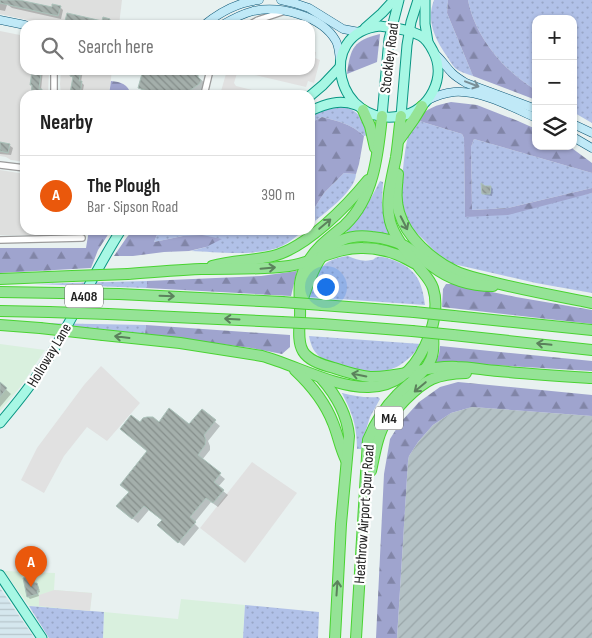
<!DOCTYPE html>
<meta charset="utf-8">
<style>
:root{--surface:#fff;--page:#f6f6f6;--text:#222;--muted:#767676;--line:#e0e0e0;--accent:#ea580c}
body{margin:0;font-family:"Sofia Sans Condensed",sans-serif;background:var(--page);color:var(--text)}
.controls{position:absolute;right:15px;top:15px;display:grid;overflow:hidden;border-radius:10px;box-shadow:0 1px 4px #0004}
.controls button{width:45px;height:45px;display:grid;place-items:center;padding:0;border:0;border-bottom:1px solid var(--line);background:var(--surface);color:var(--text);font:25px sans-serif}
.you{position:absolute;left:325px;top:286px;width:18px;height:18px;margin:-12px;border:4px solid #fff;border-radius:50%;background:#1a73e8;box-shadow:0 0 0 8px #1a73e833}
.badge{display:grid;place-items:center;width:32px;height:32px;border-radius:50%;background:var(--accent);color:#fff;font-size:16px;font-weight:700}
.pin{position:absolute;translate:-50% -41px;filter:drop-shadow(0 1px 2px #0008)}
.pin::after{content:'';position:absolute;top:26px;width:18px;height:15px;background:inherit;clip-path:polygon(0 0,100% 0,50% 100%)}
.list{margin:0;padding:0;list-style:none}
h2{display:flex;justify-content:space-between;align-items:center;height:65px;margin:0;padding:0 20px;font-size:21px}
h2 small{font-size:16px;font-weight:400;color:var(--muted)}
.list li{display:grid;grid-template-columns:32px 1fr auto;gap:15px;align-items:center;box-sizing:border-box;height:80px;padding:0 20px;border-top:1px solid var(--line)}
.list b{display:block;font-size:19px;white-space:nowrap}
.list p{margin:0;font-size:16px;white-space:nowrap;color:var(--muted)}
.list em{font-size:16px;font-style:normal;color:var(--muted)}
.icon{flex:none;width:28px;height:28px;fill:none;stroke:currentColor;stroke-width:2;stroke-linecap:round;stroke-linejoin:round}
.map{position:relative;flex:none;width:592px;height:638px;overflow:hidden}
.search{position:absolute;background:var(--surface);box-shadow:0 1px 4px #0004;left:20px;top:20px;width:295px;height:55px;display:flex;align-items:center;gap:12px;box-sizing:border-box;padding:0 18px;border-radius:15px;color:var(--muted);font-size:19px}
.panel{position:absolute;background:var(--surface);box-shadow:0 1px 4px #0004;left:20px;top:90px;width:295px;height:145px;border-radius:15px}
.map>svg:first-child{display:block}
.residential{fill:#dedfde}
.commercial{fill:#d9f0de}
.construction{fill:url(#construction-furrows)}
.farmland{fill:url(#farmland-rules)}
.grass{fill:url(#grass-dots)}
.forest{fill:url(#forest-firs)}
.parking{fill:#e1e1e1}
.shadow{fill:#0003}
.building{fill:url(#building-back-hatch);stroke:#abc2ba}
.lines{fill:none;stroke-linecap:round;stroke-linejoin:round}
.street-casing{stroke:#9b9b9b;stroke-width:8}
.secondary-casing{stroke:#0b5575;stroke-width:9}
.primary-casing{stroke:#089683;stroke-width:11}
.highway-casing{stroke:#49d331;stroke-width:12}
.street{stroke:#fff;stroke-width:5.5}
.secondary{stroke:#c0e9f7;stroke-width:8}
.primary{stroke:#a7f7e4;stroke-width:9}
.highway{stroke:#95e396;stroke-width:10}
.highway-bridge-casing{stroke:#49d331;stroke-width:12;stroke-linecap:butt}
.highway-bridge{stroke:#95e396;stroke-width:10}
.oneway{stroke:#788f97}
.oneway2{stroke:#5b825c}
.labels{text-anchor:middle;stroke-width:4.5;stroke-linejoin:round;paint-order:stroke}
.shield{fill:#fff;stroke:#646464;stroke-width:1}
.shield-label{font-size:14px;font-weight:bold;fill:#212121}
.street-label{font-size:15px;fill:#212121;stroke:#fff}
</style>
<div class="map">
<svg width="592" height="638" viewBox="0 0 592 638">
<defs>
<pattern id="construction-furrows" width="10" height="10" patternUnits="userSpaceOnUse" patternTransform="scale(1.25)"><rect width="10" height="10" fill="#b4c2c5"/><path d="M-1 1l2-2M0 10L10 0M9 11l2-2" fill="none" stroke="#9aa6a9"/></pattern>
<pattern id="farmland-rules" width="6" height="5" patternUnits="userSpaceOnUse" patternTransform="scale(1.25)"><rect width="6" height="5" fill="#d5e7ee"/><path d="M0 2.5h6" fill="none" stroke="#b7c6cc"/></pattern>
<pattern id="grass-dots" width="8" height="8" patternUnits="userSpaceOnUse" patternTransform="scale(1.25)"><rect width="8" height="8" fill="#b1c1e8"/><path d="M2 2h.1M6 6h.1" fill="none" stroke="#98a6c7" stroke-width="1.8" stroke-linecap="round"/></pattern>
<pattern id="forest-firs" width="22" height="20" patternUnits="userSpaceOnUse" patternTransform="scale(1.25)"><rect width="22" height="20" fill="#9fa4ce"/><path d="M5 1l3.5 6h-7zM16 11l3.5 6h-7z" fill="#8185a7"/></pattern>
<pattern id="building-back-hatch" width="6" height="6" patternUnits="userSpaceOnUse" patternTransform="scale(1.25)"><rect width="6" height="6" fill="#a4afab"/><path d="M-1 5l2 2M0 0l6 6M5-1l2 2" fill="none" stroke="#858e8b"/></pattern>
</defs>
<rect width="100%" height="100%" fill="#e8f1f0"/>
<g class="residential">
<path d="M0,0H122L119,25H50L0,14Z"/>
<path d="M0,31L25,36V70H49L48,95H25V162L11,160L6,157L0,156Z"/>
<path d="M61,70H112L109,95H61L60,84Z"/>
<path d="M0,170L25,174V230H71L63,235H0Z"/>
</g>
<g class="commercial">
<path d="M0,344L45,350L21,386L0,411Z"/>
<path d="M4,571L55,573L54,590L92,593L90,611L29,606Z"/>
<path d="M181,599L245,605L243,638H103L104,612L178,619Z"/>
</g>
<path class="construction" d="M472,407L592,416V638H397L408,461L409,456L418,442L433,425L451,413Z"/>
<path class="farmland" d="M0,588L33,636L34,638H0Z"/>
<g class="grass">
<path d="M434,0H448L447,13L473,76C467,74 460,72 455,68C452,65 449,59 446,55C435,38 426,21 434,0Z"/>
<path d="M468,0H592V123L573,112V19H536V90C504,71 475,37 468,0Z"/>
<path d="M341,106C360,111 363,118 368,135L364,136C352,124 337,121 322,117L310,123V117L325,110Z"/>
<path d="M416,120L462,134L464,138L465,217L592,193V293L536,283L449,263C440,257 433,250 426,242C421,237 414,231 409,225C397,208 402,180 404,160C406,145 407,133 416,120Z"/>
<path d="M474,139L592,173V188L508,208L472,210L471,147Z"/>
<path d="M344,173L356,174C355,192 323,214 310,225V215L324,193Z"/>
<path d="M380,181L383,182L382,200L383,212L391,235L371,232H347V228C362,214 371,199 380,181Z"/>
<path d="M159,230H304C297,236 290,242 282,246C258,257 217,252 191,251L206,247L183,236L154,242Z"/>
<path d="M348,256C355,259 363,262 371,260C377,259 372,258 378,257C383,256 389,259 393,260C417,269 422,282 425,305L310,297C316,271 320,260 348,256Z"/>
<path d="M147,281V288L34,284Z"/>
<path d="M41,323L146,325L145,334Z"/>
<path d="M309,336L421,344C400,375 376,376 343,366C324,360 313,358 309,336Z"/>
<path d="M342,393C354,396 365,398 378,397L380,399L370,417L365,433L361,449H357C357,425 352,413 342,393Z"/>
<path d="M245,605L319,612L318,638H243Z"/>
<path d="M29,606L104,612L103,638H49Z"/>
</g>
<g class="forest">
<path d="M448,0H468C475,37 504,71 536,90V100L473,76L447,13Z"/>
<path d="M380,34L377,62L347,74C350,48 354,40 380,34Z"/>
<path d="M111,81C121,82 128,84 131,95H109Z"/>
<path d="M451,102L477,105L518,121L536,129V146H569L592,163V173L474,139L471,147L472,210L508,208L592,188V193L508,215L465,217L464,138L462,134L416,120C427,108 436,105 451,102Z"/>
<path d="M322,117C337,121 352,124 364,136L359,164L356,174L344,173L324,193L310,215V148L313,142L310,137V123Z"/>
<path d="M89,230H111L98,250L91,268L0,273V248H86Z"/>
<path d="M133,230H159L154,242L183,236L202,235L222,239L206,247L189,251L164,252L133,256H114L127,237Z"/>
<path d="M297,271L291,296L147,288V281L261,276Z"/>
<path d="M446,284H453L516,297L592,310V324L442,307L443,289Z"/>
<path d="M146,325L290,335V347L282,354L251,348L145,334Z"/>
<path d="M440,346L592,361V371L458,363H435L439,354Z"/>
<path d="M458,382L592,395V416L472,407L451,413L433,425L418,442L409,456L408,461L397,638H376L384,474L390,439L400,423L419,402L440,387Z"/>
</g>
<g class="parking">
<path d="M310,51L316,52L315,58L320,60L314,83L308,81L306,87L242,72L243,70H310Z"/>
<path d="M227,70H238L234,83L236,86L272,95H220Z"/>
<path d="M101,366L140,403L107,441L87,427L64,456L44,493L21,480L37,448L84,385Z"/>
<path d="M252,462L297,493L245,563L200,528Z"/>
<path d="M54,590L92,593L90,611L39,606V595Z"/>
</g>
<g class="shadow">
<path d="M0,0L3,1L7,5L5,11L0,10Z"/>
<path d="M9,0L53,9L60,7L63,10L61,19L12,8L8,5Z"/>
<path d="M110,20L113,23V25H74L70,24L67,21L103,22Z"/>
<path d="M33,70H43L41,90L43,92V95H32L33,86L31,84Z"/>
<path d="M72,70H83L81,82L84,85L82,95H75L72,92L73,78L71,76Z"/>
<path d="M145,70H174L197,76L205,83L206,91L201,95H147L140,88Z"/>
<path d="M0,143L9,145L13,148L11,155L0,154Z"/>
<path d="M491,187L493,189L492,196L485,195L483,193Z"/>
<path d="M0,384L11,394L0,407Z"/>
<path d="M202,411L220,426L208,441L210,446V450L202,460L225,479L218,487L228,495L218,507L211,502L194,523L199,528L184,546L163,530V521L149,510L138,523L123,511L148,451L141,424L160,423L189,426Z"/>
<path d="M32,577L34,579L35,584L38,586L40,592L38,593L39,596L30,599L28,597Z"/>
</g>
<g class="building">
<path d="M0,0H19L52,7V4L61,6L58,16L0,3Z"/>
<path d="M67,13L102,21L103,17L110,19L109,25H83L65,21Z"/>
<path d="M71,70H81L79,81H82L80,94L70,93L73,77L70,76Z"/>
<path d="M143,70H179L198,75V77L200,79L201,81L199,84L189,91L197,94V95H153L154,93L138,88Z"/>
<path d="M32,71L41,73L39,89H42L41,95H31L32,85H30Z"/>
<path d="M0,142L10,144L8,153L0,151Z"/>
<path d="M481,183L485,186H491L490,194H482Z"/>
<path d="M0,382L7,388L0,397Z"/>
<path d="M169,408L189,424L202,409L216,420L204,435L206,440L205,445L198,455L221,473L214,482L224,490L213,503L206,498L190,517L196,522L178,543L157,525L162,520L144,506L132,519L116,506L129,492L120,485L147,451L120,429L131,415L140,422L143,418L147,417H153L159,422Z"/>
<path d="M32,576L34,583H37L39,590L37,591L38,594L27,597L23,578Z"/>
</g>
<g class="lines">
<defs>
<g id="street">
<path d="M249,25L258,20L282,12"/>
<path d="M54,95V70"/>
<path d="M204,95L210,70"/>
<path d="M0,165L25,168"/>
<path d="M0,240L82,238"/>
</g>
<g id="secondary">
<path d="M281,0L294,3L309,8L343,29L359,32"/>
<path d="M0,20L25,25"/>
<path d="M204,25C220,12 238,2 259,0"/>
<path d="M222,25C232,19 242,14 253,11C280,5 322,16 336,41C339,47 339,54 340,60"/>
<path d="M435,54C442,60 446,67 452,73C456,77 461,80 466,83L536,109"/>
<path d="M428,100C436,96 445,93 454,92C480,90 512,107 536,118"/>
<path d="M573,124L592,133"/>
<path d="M573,137L592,148"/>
</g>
<g id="primary">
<path d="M425,0V24L428,42"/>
<path d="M380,26C393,28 409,29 421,36C426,39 430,45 433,51C447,77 430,110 401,116C337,129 314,33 380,26Z"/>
<path d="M365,28L382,13L394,0"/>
<path d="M310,96L323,85L340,67"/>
<path d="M310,111C326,104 339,99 356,105"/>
<path d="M382,116L389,39L399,0"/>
<path d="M401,116L407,45L411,22L418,0"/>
<path d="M0,423C17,403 34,382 48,359C74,317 94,272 121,230"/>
<path d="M0,575L42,638"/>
</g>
<g id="highway">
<path d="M363,110L370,126L375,148"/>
<path d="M382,116C378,154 374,198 345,225C331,237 317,246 308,262C295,284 301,294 300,317C297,350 300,359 334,368C346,372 358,376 370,377C399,378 428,365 457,367C470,367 484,370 498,371C529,374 561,376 592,378"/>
<path d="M399,140L414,119L422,106"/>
<path d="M398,174C397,187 395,199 399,212C406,237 432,260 455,271C465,276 477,278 488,281C522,290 557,296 592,303"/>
<path d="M212,266C232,260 253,261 273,256C306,248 347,206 368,180"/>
<path d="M128,274C152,272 176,270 201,269C230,268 260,270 289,266C315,262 337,247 363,248C381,248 399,254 414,263"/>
<path d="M0,279L72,276"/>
<path d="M0,292L60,293"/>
<path d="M119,294L282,302"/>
<path d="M302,302C313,266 326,231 372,237C383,238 395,241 405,246C415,252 423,260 432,266C450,280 471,286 493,286"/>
<path d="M322,305L414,312"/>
<path d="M0,311L49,312"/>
<path d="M108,314L281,322"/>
<path d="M454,316L592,330"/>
<path d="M322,324L412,331"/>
<path d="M0,325L40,328"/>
<path d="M103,335L180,343L262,356C317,371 389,423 425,346C433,329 439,306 433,288C430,279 423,273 418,266C407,253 394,237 390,221C385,200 392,178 396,157C398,144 399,130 401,116"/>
<path d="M453,335L592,350"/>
<path d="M295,370C311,385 325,402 333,423C338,435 340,448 346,460"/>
<path d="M321,378C336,395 347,413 349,436L341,524L335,638"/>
<path d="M371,471C375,454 377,435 387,420C392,413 399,407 405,400C426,379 436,374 466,373"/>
<path d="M356,638L368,440C375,423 384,408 397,395C408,383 425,374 431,359C435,350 433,341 433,332"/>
</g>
</defs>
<use href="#street" class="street-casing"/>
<use href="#secondary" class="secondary-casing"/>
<use href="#primary" class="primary-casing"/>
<use href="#highway" class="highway-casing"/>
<use href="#street" class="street"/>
<use href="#secondary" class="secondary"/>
<use href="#primary" class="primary"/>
<use href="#highway" class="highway"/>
<defs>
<g id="highway-bridge">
<path d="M72,276L128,274"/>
<path d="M60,293L119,294"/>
<path d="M282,302L322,305"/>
<path d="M49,312L108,314"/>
<path d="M414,312L454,316"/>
<path d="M281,322L322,324"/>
<path d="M40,328L103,335"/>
<path d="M412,331L453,335"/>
</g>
</defs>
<use href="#highway-bridge" class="highway-bridge-casing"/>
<use href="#highway-bridge" class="highway-bridge"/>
</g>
<defs><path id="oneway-shaft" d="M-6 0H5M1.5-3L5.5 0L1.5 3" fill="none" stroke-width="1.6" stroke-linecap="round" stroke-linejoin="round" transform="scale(1.25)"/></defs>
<use class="oneway" href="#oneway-shaft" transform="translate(472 84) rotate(21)"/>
<g class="oneway2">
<use href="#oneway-shaft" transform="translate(404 223) rotate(63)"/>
<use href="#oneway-shaft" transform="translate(325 224) rotate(-40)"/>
<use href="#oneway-shaft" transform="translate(268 268) rotate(-5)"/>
<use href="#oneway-shaft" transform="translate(167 296) rotate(2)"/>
<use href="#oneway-shaft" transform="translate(232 319) rotate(-177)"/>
<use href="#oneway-shaft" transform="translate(122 337) rotate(-173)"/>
<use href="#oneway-shaft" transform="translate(544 344) rotate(-174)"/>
<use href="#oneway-shaft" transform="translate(359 375) rotate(-169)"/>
<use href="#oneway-shaft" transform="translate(420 387) rotate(140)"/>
<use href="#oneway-shaft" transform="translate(337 588) rotate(-86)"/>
</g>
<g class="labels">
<g class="shield">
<rect x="65" y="284.5" width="38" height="23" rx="4"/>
<rect x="375" y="406.5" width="28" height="23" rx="4"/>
</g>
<g class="shield-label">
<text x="84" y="301">A408</text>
<text x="389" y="423">M4</text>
</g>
<g class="street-label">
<text transform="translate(389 58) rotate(-83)" y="5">Stockley Road</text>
<text transform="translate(49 355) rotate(-59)" y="5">Holloway Lane</text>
<text transform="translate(364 514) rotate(-86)" y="5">Heathrow Airport Spur Road</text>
</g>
</g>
</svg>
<div class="controls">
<button>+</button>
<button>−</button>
<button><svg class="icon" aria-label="layers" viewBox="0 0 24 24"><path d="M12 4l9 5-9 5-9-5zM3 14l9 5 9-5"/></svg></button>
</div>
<div class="you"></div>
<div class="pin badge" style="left:31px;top:587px">A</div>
<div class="search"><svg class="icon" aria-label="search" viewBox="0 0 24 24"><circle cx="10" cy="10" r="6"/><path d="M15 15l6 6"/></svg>Search here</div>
<section class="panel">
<h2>Nearby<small></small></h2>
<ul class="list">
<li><span class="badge">A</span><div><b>The Plough</b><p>Bar · Sipson Road</p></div><em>390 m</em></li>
</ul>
</section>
</div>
